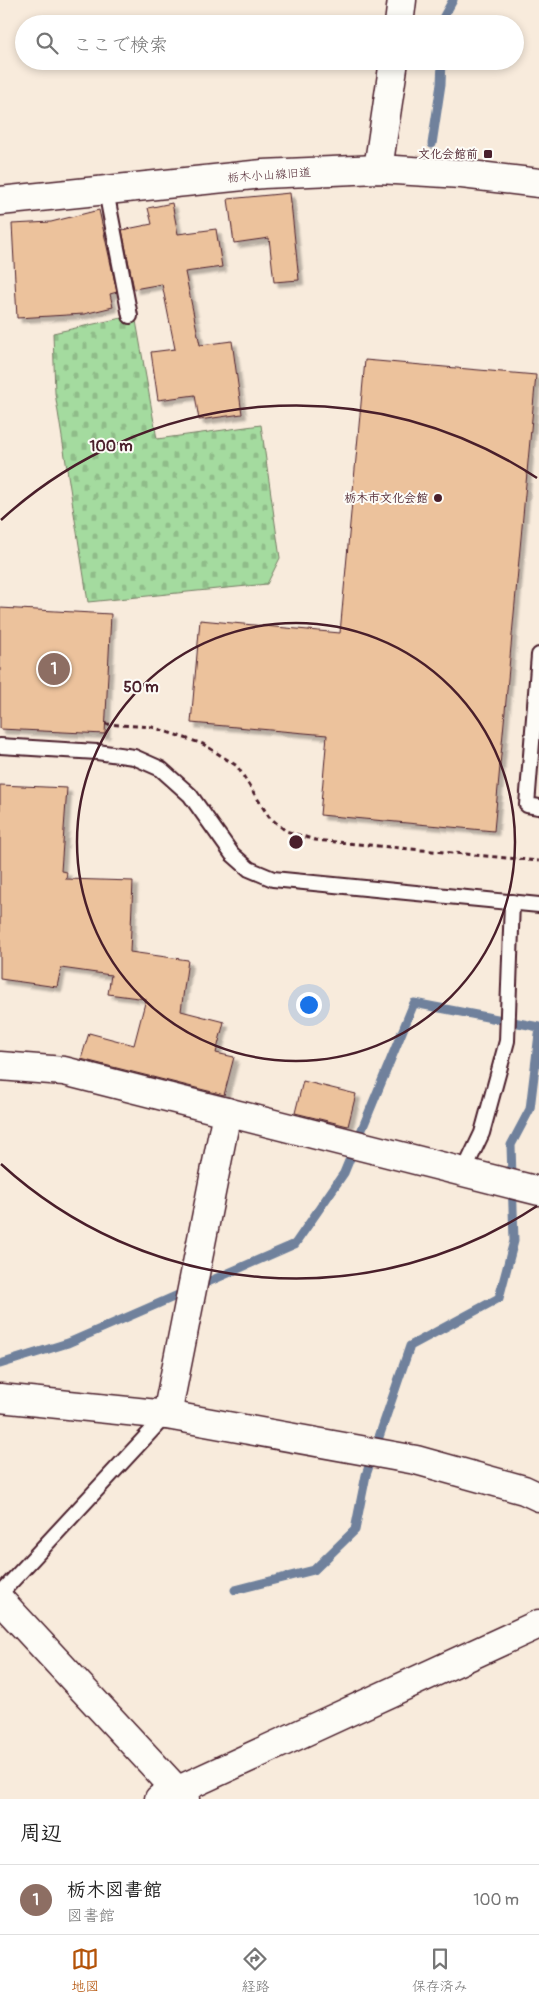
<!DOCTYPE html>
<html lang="ja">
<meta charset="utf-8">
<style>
:root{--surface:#fff;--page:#f2f2f2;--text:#222;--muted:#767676;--line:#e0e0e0;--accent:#b45309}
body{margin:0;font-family:Pangolin,"Klee One",sans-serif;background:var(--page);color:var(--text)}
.you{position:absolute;left:308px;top:1004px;width:18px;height:18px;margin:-12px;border:4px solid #fff;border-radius:50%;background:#1a73e8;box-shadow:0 0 0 8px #1a73e833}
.badge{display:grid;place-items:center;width:32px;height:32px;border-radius:50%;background:var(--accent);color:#fff;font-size:16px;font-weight:700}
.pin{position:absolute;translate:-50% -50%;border:2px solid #fff;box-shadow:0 1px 5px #0006}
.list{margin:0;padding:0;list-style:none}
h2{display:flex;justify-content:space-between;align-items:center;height:65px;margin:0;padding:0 20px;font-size:21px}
h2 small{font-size:16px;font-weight:400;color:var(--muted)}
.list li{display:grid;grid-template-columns:32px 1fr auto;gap:15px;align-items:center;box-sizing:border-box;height:70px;padding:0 20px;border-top:1px solid var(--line)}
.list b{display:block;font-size:19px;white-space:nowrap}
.list p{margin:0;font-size:16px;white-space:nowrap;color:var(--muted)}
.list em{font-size:16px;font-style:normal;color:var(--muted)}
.icon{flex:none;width:28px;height:28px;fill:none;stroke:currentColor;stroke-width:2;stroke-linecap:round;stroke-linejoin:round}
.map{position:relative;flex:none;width:539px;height:1799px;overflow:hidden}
.search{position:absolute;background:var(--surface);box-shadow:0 2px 8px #0003;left:15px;right:15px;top:15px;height:55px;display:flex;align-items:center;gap:12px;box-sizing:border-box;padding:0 18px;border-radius:28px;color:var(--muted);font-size:19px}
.sheet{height:135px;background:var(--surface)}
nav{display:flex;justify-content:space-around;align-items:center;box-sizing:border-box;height:70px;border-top:1px solid var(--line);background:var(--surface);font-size:14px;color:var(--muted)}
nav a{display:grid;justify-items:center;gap:2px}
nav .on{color:var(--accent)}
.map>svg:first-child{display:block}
.cemetery{fill:url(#cemetery-stones);stroke:#777d65}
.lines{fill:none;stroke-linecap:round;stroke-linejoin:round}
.stream{stroke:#6f819c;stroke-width:9}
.building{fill:#ecc29c;stroke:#4a1f2b;filter:url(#shadow)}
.lane-casing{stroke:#4a1f2b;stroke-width:18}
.street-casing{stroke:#4a1f2b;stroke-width:31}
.secondary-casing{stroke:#4a1f2b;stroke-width:31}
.path{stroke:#4a1f2b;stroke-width:3;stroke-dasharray:5 4;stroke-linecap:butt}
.lane{stroke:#fdfcf7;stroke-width:14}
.street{stroke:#fdfcf7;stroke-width:28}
.secondary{stroke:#fdfcf7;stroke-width:28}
.ring{fill:none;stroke:#4a1f2b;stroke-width:2.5}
.poi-dot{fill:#4a1f2b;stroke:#fdfcf7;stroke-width:2}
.labels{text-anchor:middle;stroke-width:4;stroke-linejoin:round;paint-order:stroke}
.poi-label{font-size:12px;font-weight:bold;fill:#4a1f2b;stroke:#fdfcf7;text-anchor:end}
.street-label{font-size:12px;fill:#4a1f2b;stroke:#fdfcf7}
.centre{fill:#4a1f2b;stroke:#fdfcf7;stroke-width:2.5}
.ring-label{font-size:15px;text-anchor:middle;font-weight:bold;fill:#4a1f2b;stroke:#fdfcf7;stroke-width:4;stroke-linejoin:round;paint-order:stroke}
</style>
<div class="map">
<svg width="539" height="1799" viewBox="0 0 539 1799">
<defs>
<pattern id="cemetery-stones" width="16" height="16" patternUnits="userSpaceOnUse" patternTransform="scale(1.25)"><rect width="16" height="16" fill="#a4db9f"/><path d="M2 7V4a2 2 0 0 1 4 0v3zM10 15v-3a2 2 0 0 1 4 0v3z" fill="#8fbc89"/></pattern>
<filter id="shadow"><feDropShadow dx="4.5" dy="4.5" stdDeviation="1" flood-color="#0004"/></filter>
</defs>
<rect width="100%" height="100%" fill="#f8ebdc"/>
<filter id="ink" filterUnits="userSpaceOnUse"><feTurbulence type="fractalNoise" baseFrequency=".02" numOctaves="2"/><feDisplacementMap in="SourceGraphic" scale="10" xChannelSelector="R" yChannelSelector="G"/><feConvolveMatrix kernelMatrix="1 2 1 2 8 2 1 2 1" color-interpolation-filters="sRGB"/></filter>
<g filter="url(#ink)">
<path class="cemetery" d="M135,315L157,439L261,425L280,558L267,584L88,602L55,393L53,333Z"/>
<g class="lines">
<g class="stream">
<path d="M443,24V18L453,0"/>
<path d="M432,144L441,84L442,61"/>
<path d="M0,1364L68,1343L295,1244L344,1173L414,1003L539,1027"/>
<path d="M235,1590L314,1570L355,1530L366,1475L410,1346L499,1298L514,1241L511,1145L530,1109L539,1034"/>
</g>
</g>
<g class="building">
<path d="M290,193L299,280L274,282L269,238L234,243L228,199Z"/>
<path d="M172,203L178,234L216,229L222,267L185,272L200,345L232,341L242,414L199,420L195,395L158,400L151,352L175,349L162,284L134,289L122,230L152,224L148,208Z"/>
<path d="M99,210L117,292L110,294L113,307L84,314L17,318L12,224L51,222Z"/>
<path d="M365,360L536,375L494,831L320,815L327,735L191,723L200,620L340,633Z"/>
<path d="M0,608L111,614L105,734L0,729Z"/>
<path d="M0,785L67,788L61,871L67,872L66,879L133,881L130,952L188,960L181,1011L224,1022L216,1053L234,1057L224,1095L81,1059L89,1033L134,1045L146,999L108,994L111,975L61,968L57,987L0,979Z"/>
<path d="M303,1081L356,1094L348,1126L295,1113Z"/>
</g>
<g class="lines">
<defs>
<g id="lane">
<path d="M106,191L130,316"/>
<path d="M539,655L527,805L539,807"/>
<path d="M0,746L97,752L134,757L161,769L190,795L232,854L249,869L273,879L539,905"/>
<path d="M463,1173L482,1133L507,1041L512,902"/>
<path d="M0,1594L166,1415"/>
</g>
<g id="street">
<path d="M0,1066L64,1071L539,1191"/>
<path d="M0,1398L167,1415L416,1460L524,1490L539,1497"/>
<path d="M167,1415L227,1112"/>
<path d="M0,1600L185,1799"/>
</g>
<g id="secondary">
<path d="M399,24L402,0"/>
<path d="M378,169L394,61"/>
<path d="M0,201L263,174L378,169L462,174L539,183"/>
<path d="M159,1799L539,1624"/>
</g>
</defs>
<use href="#lane" class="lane-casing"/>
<use href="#street" class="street-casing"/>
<use href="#secondary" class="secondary-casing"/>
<path class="path" d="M105,724L152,727L203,744L237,766L269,817L286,831L315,840L539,861"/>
<use href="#lane" class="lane"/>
<use href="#street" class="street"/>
<use href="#secondary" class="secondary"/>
</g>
</g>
<g class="ring">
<circle cx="296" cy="842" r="219"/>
<path d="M537 1206A437 437 0 0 1 1 1164M1 520A437 437 0 0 1 537 478"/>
</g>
<g class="poi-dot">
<rect x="483" y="149" width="10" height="10" rx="2.5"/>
<circle cx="438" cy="498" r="5"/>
</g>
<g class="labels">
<g class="poi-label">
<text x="478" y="158">文化会館前</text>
<text x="428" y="502">栃木市文化会館</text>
</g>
<g class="street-label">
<text transform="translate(269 175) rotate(-4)" y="4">栃木小山線旧道</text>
</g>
</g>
<circle cx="296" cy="842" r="8" class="centre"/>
<g class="ring-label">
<text x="111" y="451">100 m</text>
<text x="141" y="692">50 m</text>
</g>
</svg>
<div class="you"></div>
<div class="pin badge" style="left:54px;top:669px;background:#8d6e63">1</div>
<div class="search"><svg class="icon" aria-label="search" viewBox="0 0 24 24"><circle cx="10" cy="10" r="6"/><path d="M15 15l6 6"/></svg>ここで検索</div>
</div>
<section class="sheet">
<h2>周辺<small></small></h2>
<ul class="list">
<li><span class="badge" style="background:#8d6e63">1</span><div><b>栃木図書館</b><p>図書館</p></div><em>100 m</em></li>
</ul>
</section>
<nav>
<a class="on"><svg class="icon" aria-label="map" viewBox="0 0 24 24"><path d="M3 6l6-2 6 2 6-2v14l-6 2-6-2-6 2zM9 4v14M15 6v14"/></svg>地図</a>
<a><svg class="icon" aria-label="directions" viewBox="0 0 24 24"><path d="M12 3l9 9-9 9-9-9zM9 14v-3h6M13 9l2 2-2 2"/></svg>経路</a>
<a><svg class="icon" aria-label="saved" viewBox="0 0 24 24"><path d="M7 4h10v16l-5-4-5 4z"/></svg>保存済み</a>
</nav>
